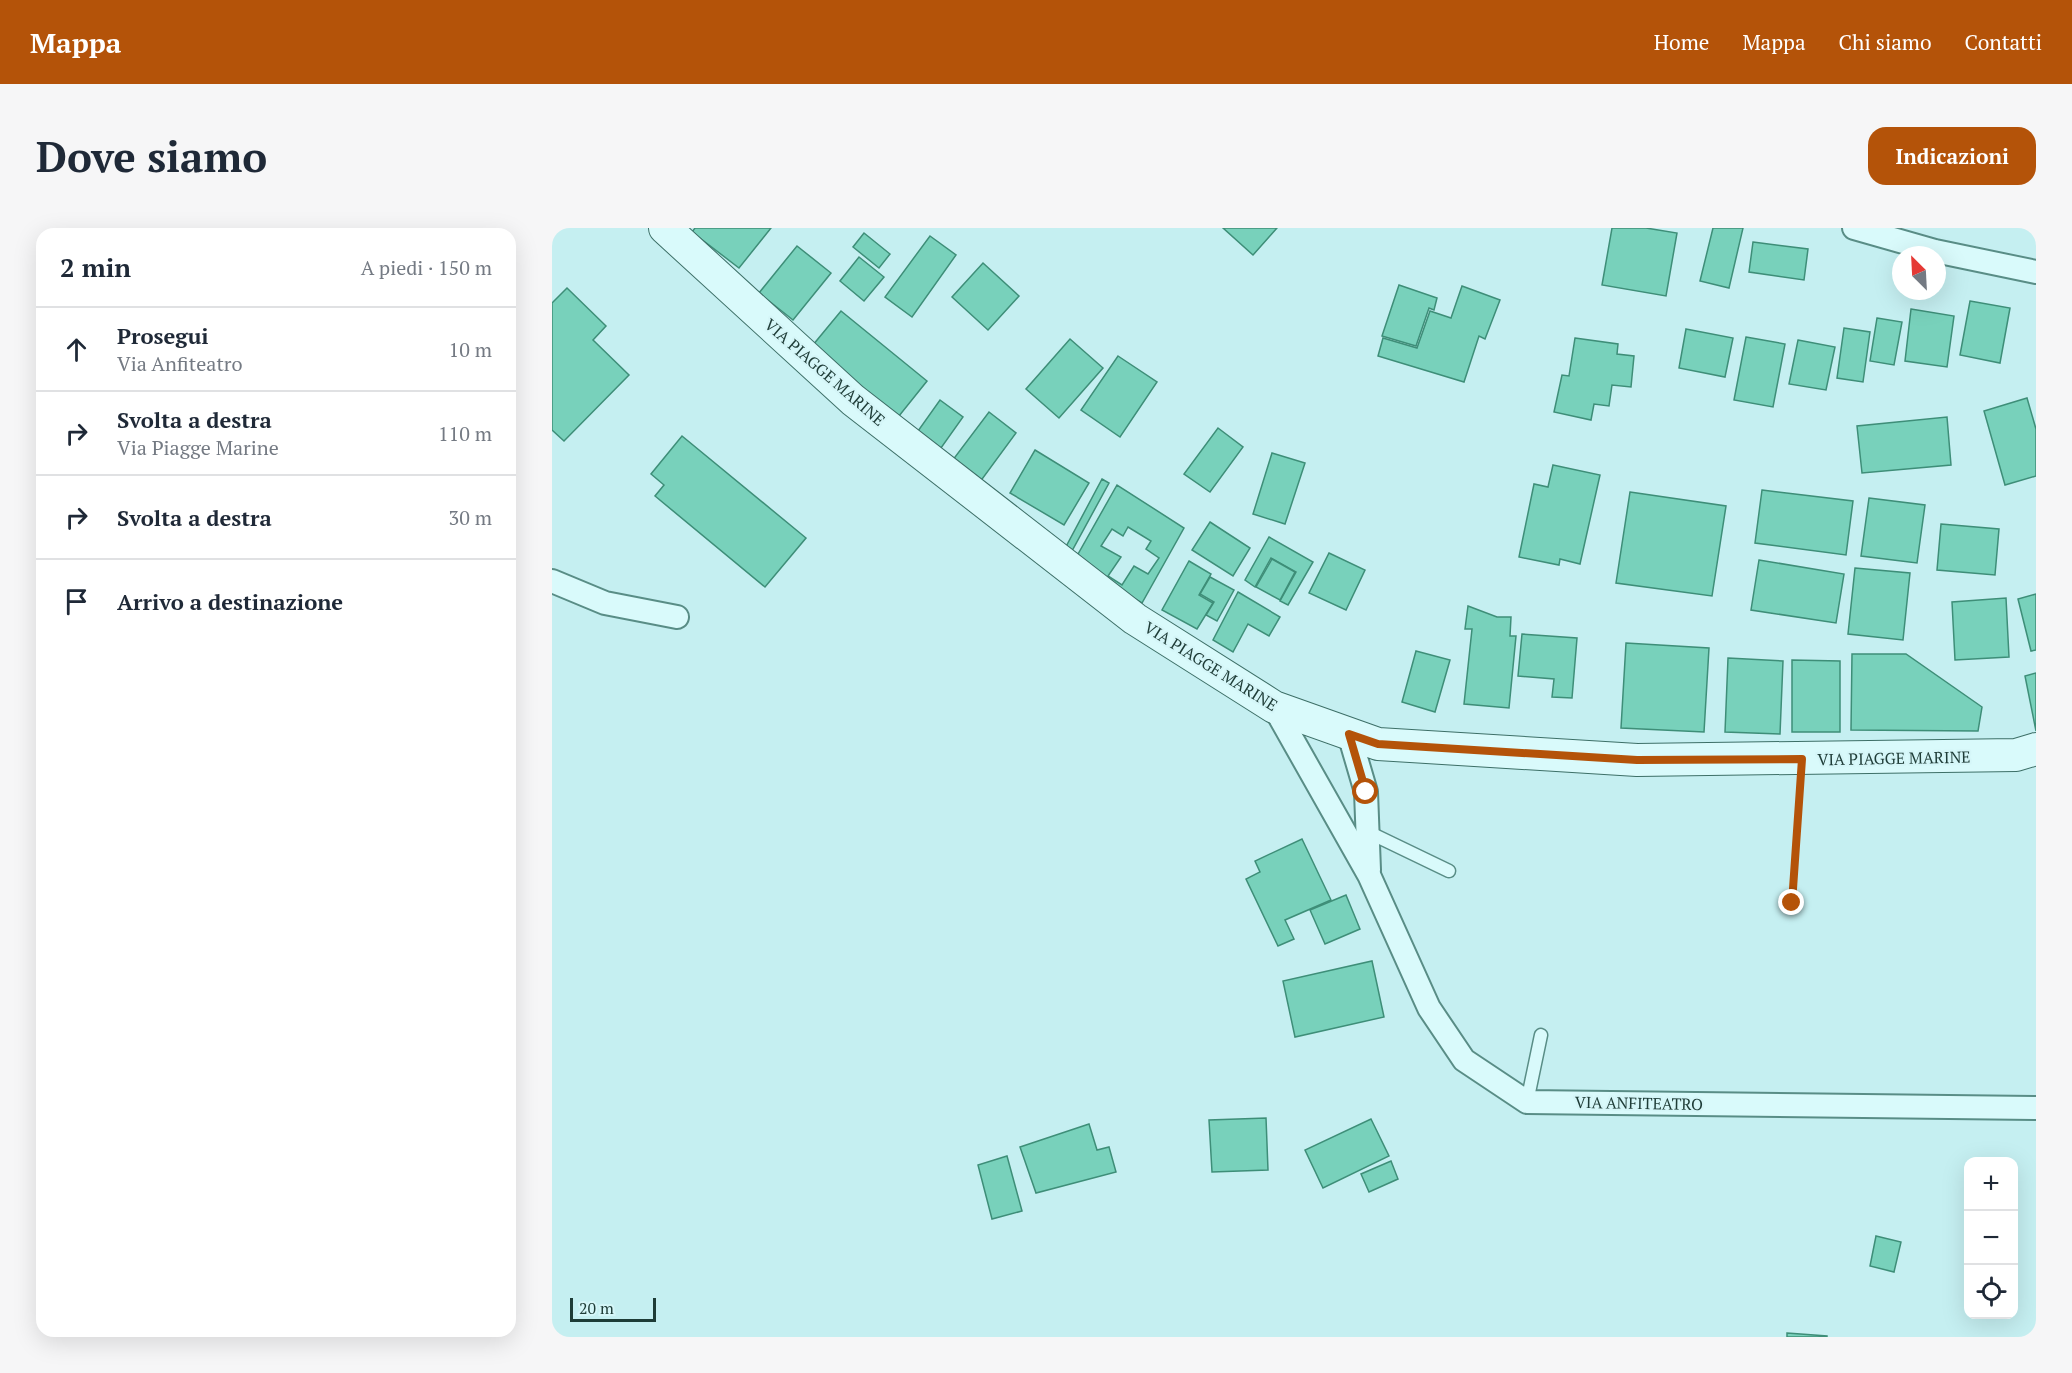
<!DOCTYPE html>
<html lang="it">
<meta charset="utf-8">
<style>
:root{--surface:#fff;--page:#f6f6f7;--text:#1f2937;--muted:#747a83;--line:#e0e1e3;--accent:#b45309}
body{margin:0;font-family:"PT Serif",serif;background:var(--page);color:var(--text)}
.controls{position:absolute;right:18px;bottom:18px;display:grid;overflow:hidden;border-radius:12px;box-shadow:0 6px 24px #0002}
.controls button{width:54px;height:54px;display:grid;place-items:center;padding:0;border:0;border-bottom:2px solid var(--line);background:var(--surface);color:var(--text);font:30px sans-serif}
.compass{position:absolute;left:1340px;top:18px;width:54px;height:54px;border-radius:50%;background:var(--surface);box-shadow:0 6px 24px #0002;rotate:336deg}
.scale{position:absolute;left:18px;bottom:15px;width:86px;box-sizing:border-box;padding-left:6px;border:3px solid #1e3c37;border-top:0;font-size:16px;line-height:21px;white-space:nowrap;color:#1e3c37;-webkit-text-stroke:4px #d5f6f8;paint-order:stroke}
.stop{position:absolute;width:18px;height:18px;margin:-14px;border:4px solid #b45309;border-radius:50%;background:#fff}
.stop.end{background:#b45309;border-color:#fff;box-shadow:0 2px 6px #0008}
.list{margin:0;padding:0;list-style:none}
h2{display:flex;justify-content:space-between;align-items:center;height:78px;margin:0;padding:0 24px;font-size:26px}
h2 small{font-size:20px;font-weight:400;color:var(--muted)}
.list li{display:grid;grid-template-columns:39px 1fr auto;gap:18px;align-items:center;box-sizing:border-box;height:84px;padding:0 24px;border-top:2px solid var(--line)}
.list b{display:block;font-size:22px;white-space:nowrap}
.list p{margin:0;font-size:20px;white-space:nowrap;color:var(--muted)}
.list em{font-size:20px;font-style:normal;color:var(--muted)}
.icon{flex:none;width:33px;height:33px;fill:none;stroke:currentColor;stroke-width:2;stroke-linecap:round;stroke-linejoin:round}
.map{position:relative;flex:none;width:1484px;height:1109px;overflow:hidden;border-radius:18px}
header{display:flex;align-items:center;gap:36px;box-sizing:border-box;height:84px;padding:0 30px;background:var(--accent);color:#fff}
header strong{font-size:28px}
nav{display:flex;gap:33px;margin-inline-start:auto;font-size:21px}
.intro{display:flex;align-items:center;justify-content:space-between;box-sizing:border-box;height:144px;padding:0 36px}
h1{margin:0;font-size:42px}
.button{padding:15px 27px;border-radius:18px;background:var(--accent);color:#fff;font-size:21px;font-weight:700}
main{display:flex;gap:36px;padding:0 36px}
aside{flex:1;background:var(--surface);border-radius:18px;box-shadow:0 6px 24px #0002}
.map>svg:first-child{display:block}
.building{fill:#78d1bb;stroke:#3e8e78;stroke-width:1.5;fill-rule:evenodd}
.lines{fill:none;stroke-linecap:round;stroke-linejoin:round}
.lane-casing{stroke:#598d86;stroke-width:15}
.street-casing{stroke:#598d86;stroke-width:26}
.secondary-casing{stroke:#3d6f67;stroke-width:34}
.path{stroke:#598d86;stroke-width:4;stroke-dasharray:4.5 3;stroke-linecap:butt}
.lane{stroke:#d9fafb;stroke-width:12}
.street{stroke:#d9fafb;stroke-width:22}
.secondary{stroke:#d9fafb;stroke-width:32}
.route{stroke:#b45309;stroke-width:8}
.labels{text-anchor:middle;stroke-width:4.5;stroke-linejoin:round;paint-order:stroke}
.street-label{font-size:16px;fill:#1e3c37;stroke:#d5f6f8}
</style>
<header>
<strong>Mappa</strong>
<nav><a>Home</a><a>Mappa</a><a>Chi siamo</a><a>Contatti</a></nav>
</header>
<div class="intro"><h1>Dove siamo</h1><a class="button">Indicazioni</a></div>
<main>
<aside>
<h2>2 min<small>A piedi · 150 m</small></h2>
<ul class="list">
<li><svg class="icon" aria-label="ahead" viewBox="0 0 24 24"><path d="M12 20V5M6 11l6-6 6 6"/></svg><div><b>Prosegui</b><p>Via Anfiteatro</p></div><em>10 m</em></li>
<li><svg class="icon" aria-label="right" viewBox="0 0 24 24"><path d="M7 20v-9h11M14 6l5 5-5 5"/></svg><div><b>Svolta a destra</b><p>Via Piagge Marine</p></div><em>110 m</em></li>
<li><svg class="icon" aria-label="right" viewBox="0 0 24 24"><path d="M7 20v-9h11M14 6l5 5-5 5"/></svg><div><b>Svolta a destra</b></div><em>30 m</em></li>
<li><svg class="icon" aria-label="arrive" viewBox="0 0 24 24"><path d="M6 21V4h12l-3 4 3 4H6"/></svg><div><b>Arrivo a destinazione</b></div></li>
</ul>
</aside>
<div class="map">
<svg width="1484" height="1109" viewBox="0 0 1484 1109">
<rect width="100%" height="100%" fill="#c5eff1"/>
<g class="building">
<path d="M143,0H219L187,40L140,4Z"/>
<path d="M671,0H725L701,27Z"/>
<path d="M1060,0H1094L1125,5L1114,68L1050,57Z"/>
<path d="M1161,0H1191L1177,60L1148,53Z"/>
<path d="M312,5L338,26L327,40L301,19Z"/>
<path d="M378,8L404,27L360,89L333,69Z"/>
<path d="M1201,14L1256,21L1252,52L1197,44Z"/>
<path d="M245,18L279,45L241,92L207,65Z"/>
<path d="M307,29L332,49L312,73L288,53Z"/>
<path d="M431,35L467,68L436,102L400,69Z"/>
<path d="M847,57L885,70L882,82L877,80L864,118L830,108Z"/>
<path d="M910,58L948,72L933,111L927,108L912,154L826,128L831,110L865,120L878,83L899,90Z"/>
<path d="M15,60L54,98L41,112L77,147L12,213L0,202V75Z"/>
<path d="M1418,73L1458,80L1448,135L1408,127Z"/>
<path d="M1359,81L1402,88L1395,139L1353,133Z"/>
<path d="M289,83L375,153L343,193L256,123Z"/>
<path d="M1325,90L1350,94L1342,137L1318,133Z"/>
<path d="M1292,100L1318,104L1311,154L1285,150Z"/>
<path d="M1134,101L1181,110L1173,149L1127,140Z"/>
<path d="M1194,109L1233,116L1221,179L1182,172Z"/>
<path d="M1023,110L1066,116L1065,126L1082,128L1079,159L1060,157L1057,178L1042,176L1039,192L1002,184L1010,147L1017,148Z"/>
<path d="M518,111L551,140L507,190L474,161Z"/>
<path d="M1246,112L1283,119L1274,162L1237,156Z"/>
<path d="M566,128L605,154L568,209L529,182Z"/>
<path d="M1475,170L1484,201V248L1453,257L1432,183Z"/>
<path d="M388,172L411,189L384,227L361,210Z"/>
<path d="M437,184L464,205L425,258L397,237Z"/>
<path d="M1395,189L1399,237L1310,245L1305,198Z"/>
<path d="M666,200L691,219L658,264L632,246Z"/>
<path d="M130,208L254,310L213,359L103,268L112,257L99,246Z"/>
<path d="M483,222L537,255L512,297L458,265Z"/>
<path d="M720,225L753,235L733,296L701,286Z"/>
<path d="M1001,237L1048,247L1028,336L1008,331L1007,337L967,329L982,256L996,259Z"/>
<path d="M550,251L557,255L520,323L526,326L565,257L632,300L590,375L509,328ZM576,299L599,313L594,321L607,330L596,346L582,338L570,357L556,348L569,329L549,318L560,301L571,308Z"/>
<path d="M1210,262L1301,273L1294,327L1203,315Z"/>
<path d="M1078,264L1174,278L1160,368L1064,355Z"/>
<path d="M1317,270L1373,277L1365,335L1309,328Z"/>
<path d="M658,294L698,320L681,348L640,322Z"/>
<path d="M1389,296L1447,301L1443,347L1385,342Z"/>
<path d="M717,309L761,334L736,377L728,373L744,344L719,330L703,359L693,352Z"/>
<path d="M777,325L813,342L794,382L757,365Z"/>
<path d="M720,331L743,344L728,372L704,359Z"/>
<path d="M1207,332L1292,346L1284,395L1199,382Z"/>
<path d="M637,333L659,346L647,367L661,375L645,401L610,382Z"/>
<path d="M1303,340L1358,345L1351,412L1296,406Z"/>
<path d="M658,349L682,362L665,393L654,387L662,374L648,366Z"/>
<path d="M686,364L728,389L717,408L696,396L681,424L661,412Z"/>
<path d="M1484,366V422L1479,423L1466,371Z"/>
<path d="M1454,370L1457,429L1403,432L1400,374Z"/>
<path d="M916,378L945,389H959L958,408H964L957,480L912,476L920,401H913Z"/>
<path d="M970,406L1025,410L1020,470L1000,469L1002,451L966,448Z"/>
<path d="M1074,415L1157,420L1152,504L1069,500Z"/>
<path d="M864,423L898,432L883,484L850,474Z"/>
<path d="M1300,426H1354L1430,479L1426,503L1299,502Z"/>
<path d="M1176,430L1231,433L1228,506L1173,504Z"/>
<path d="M1240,432L1288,433V504H1240Z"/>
<path d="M1484,445V503L1473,448Z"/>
<path d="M750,611L779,672L733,692L742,711L726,718L694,651L708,644L703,633Z"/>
<path d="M794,667L808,701L773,716L758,682Z"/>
<path d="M820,733L832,789L743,809L731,753Z"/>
<path d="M714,890L716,942L660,944L657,892Z"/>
<path d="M819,891L837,928L771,960L753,922Z"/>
<path d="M537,896L545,922L557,919L564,944L484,965L468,919Z"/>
<path d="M455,928L470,983L440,991L426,937Z"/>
<path d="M839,933L846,951L817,964L809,946Z"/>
<path d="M1324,1008L1349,1014L1342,1044L1318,1038Z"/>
<path d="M1235,1105L1275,1108V1109H1235Z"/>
</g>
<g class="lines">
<defs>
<g id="lane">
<path d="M816,604L897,643"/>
<path d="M975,874L989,807"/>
</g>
<g id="street">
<path d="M1302,0L1383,23L1484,44"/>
<path d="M0,353L53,375L125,389"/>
<path d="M722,479L817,647L877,780L912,832L975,874L1484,880"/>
<path d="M797,506L814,564L817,642"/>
</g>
<path id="secondary" d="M113,0L301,172L583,391L722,479L826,516L1085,532L1464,527L1484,521"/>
</defs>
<use href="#lane" class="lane-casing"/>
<use href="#street" class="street-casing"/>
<use href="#secondary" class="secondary-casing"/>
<path class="path" d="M1240,675L1248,559"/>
<use href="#lane" class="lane"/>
<use href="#street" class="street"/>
<use href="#secondary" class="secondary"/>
</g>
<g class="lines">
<path class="route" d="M814,564L797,506L826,516L1085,532L1250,531L1240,675"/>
</g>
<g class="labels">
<g class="street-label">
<text transform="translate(273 144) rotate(41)" y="6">VIA PIAGGE MARINE</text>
<text transform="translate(659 438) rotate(32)" y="6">VIA PIAGGE MARINE</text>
<text transform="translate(1342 530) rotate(-1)" y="6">VIA PIAGGE MARINE</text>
<text transform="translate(1087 875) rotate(1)" y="6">VIA ANFITEATRO</text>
</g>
</g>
</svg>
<div class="controls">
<button>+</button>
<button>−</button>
<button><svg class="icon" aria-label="locate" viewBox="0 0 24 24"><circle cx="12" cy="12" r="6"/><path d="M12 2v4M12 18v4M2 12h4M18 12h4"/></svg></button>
</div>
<svg class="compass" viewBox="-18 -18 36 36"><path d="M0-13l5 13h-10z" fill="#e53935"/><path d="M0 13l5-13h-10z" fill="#747a83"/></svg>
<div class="scale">20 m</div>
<div class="stop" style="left:814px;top:564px"></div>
<div class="stop end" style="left:1240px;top:675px"></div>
</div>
</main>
